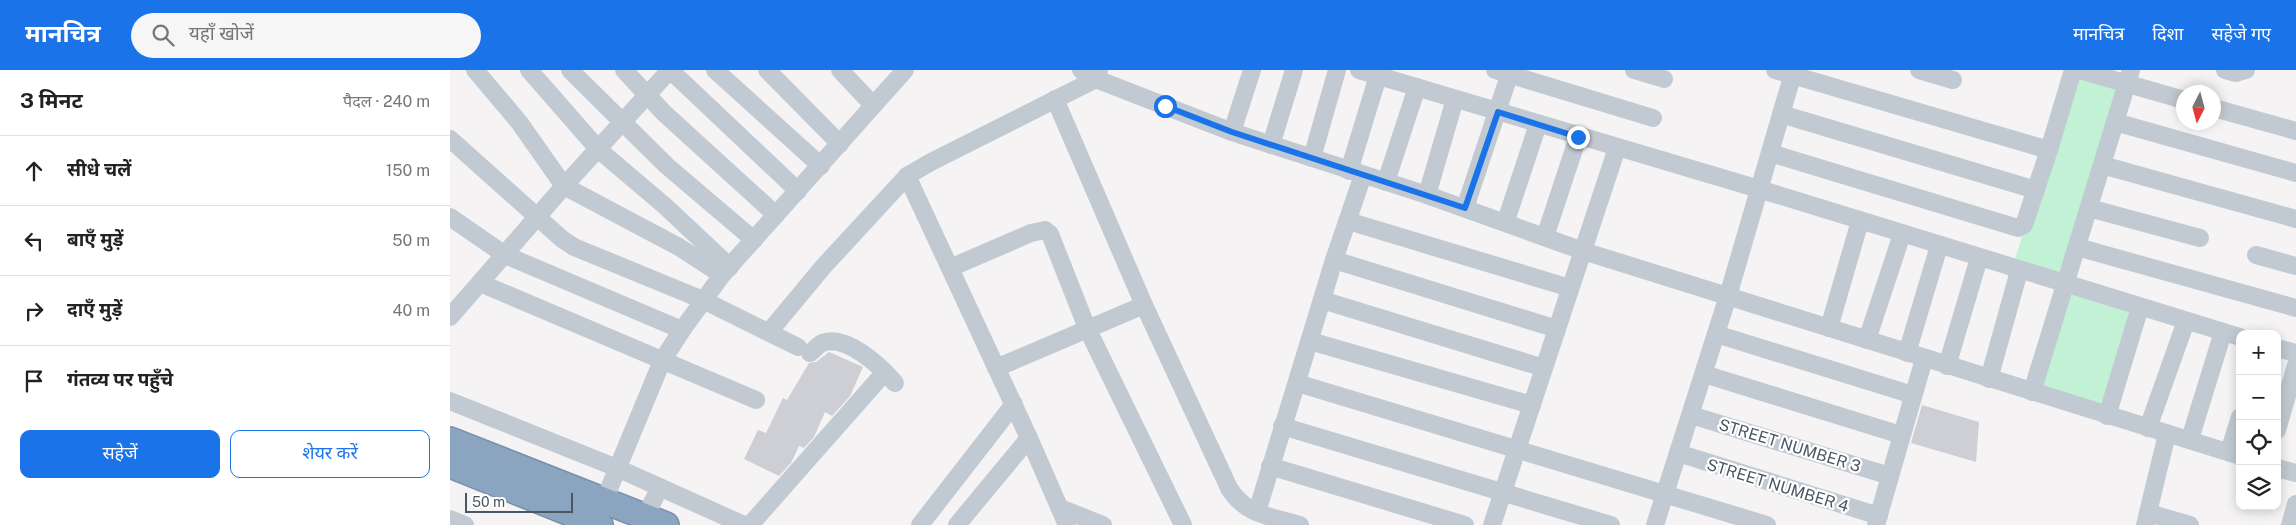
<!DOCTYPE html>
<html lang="hi">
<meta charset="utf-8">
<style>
:root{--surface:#fff;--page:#f6f6f6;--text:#222;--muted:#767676;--line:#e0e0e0;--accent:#1a73e8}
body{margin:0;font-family:"Public Sans","Noto Sans Devanagari",sans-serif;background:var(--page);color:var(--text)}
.controls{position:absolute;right:15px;bottom:15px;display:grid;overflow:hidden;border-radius:10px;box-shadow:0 2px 12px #0003}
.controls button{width:45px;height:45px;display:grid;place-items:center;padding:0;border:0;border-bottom:1px solid var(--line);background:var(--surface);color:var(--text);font:25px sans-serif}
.compass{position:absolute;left:1726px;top:15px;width:45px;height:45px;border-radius:50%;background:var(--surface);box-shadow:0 2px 12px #0003;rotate:186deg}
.scale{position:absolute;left:15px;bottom:12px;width:108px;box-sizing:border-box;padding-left:5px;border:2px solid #4a5661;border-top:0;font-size:14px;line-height:18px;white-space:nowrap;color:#4a5661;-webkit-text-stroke:4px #fff;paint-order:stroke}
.stop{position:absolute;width:15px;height:15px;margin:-11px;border:4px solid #1a73e8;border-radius:50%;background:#fff}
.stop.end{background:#1a73e8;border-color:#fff;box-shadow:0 1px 5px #0008}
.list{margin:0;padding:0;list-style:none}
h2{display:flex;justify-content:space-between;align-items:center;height:65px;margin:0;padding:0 20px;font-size:21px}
h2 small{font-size:16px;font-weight:400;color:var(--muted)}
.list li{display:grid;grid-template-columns:32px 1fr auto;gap:15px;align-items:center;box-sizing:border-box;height:70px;padding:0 20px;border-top:1px solid var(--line)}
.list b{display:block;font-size:19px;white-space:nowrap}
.list em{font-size:16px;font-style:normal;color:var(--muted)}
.actions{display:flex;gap:10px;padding:15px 20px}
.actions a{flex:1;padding:11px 0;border:1px solid var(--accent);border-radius:10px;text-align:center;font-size:18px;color:var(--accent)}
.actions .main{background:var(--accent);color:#fff}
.icon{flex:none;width:28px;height:28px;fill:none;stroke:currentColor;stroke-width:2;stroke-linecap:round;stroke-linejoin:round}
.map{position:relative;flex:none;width:1846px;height:455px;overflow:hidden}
header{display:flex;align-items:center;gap:30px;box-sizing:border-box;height:70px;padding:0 25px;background:var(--accent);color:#fff}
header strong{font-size:24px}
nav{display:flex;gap:28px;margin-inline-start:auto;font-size:18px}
.search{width:350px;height:45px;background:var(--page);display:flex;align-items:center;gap:12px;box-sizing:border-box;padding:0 18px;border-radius:28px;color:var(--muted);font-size:19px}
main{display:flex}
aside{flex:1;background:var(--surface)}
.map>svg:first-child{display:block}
.green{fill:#c3f1d5}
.building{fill:#cdcfd5}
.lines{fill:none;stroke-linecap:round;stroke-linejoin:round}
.highway-casing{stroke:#7690ad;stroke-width:28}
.minor{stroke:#c1cad2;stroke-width:18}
.highway{stroke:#8ba5c1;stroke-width:25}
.route{stroke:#1a73e8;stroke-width:6}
.labels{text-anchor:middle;stroke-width:4.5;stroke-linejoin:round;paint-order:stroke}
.street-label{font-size:16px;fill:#4a5661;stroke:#fff}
</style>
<header>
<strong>मानचित्र</strong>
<div class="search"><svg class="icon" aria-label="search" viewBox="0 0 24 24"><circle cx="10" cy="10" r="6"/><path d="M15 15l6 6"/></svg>यहाँ खोजें</div>
<nav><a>मानचित्र</a><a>दिशा</a><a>सहेजे गए</a></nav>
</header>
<main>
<aside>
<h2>3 मिनट<small>पैदल · 240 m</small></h2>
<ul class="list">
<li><svg class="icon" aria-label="ahead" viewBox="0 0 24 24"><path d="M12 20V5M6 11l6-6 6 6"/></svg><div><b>सीधे चलें</b></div><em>150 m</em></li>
<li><svg class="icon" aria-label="left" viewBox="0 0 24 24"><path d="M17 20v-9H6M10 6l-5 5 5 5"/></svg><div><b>बाएँ मुड़ें</b></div><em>50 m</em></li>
<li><svg class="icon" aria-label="right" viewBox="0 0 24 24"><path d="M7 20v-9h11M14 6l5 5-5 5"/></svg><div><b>दाएँ मुड़ें</b></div><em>40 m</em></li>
<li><svg class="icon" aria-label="arrive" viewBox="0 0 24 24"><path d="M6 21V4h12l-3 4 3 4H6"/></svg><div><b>गंतव्य पर पहुँचे</b></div></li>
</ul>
<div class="actions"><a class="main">सहेजें</a><a>शेयर करें</a></div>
</aside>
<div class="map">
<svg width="1846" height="455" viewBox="0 0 1846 455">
<rect width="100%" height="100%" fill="#f5f3f3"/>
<path class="green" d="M1623,0L1677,14L1615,215L1690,237L1657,346L1582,322L1615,215L1562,199Z"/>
<g class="building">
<path d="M379,282L413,297L400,326L382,346L375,342L364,367L354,378L349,376L341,393L329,406L294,389L308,360L316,363L333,328L337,330L359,293L366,292Z"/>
<path d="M1472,335L1529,352L1526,392L1461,373Z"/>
</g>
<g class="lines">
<defs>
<g id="highway">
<path d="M0,370L216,455"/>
<path d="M0,395L150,455"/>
</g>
</defs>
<use href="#highway" class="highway-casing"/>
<g class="minor">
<path d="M25,0L69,52L114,116L229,177L272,205"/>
<path d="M79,0L149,80L215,136L280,197"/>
<path d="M120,0L217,96L304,170"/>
<path d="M174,0L214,43L326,145"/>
<path d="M265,0L371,96"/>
<path d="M317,0L390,74"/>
<path d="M390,0L423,35"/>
<path d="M631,0L646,9L782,62L977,125L1133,181L1790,386"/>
<path d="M909,0L1309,119L1790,267"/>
<path d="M1045,0L1203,48"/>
<path d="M1184,0L1214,9"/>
<path d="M1325,0L1599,80L1623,0"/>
<path d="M1469,0L1503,10"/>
<path d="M1630,0L1734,30"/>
<path d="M1775,0L1786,3L1796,0"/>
<path d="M605,29L694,235L779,418C796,446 821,446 850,455"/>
<path d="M1764,38L1846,61"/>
<path d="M1331,44L1586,120"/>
<path d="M1665,52L1846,103"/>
<path d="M782,62L802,0"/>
<path d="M0,69L112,169L124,177L253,230L348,277"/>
<path d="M821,75L844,0"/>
<path d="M1320,83L1568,158L1574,155L1599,80"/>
<path d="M862,88L887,0"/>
<path d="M1652,95L1846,149"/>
<path d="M899,101L928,6"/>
<path d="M457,106L579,368L617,455"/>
<path d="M936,112L967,17"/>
<path d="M977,125L1005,29"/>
<path d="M1015,138L1061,0"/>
<path d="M1639,138L1750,168"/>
<path d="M0,147L55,185L232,260"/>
<path d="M898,151L1120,218"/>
<path d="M1056,151L1088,54"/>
<path d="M1095,167L1128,67"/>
<path d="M1627,177L1846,238"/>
<path d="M1806,185L1846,196"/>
<path d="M884,190L1107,259"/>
<path d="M500,198L581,163L595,160L600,164L637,258L733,455"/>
<path d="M30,213L306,330"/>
<path d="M872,230L1094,298"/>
<path d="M0,247L114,116L220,0L348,121"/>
<path d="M1379,258L1410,151"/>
<path d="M319,262L373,197L457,106L481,92L646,9L649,0"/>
<path d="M1266,264L1463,325"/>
<path d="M1417,270L1452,164"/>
<path d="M860,271L1082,335"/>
<path d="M1827,278L1846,283"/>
<path d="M360,283C364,280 368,275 372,273C396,263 431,297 445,313"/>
<path d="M1457,283L1489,176"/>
<path d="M1497,296L1529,188"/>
<path d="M546,298L694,235"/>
<path d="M1254,304L1451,365"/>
<path d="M1539,309L1569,201"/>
<path d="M847,313L1317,455"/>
<path d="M1582,322L1681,0"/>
<path d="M0,331L167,398L294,455"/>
<path d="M1241,345L1440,406"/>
<path d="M1657,346L1690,237"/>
<path d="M832,356L1161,455"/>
<path d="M1698,358L1736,251"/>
<path d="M1827,360L1846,295"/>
<path d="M1740,369L1773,262"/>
<path d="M1779,382L1790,347"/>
<path d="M1228,383L1429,446"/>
<path d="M820,396L1015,455"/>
<path d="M1827,398L1846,403"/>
<path d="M154,431L212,291L232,260L272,205L455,0"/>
<path d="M610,438L653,455"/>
<path d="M807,442L884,190L913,105"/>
<path d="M1698,443L1740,455"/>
<path d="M0,449L15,455"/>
<path d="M191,455L210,417"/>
<path d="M300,455L435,302"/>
<path d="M470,455L564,334"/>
<path d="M507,455L579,368"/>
<path d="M1042,455L1167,78"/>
<path d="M1205,455L1278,226L1344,0"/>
<path d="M1426,455L1474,289"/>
<path d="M1695,455L1717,364"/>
<path d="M1840,455L1846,434"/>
</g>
<use href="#highway" class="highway"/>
</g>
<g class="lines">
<path class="route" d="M715,36L782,62L1015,138L1048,42L1128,67"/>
</g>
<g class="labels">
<g class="street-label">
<text transform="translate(1340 375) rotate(17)" y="6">STREET NUMBER 3</text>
<text transform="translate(1328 415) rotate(17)" y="6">STREET NUMBER 4</text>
</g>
</g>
</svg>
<div class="controls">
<button>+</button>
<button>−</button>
<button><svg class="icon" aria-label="locate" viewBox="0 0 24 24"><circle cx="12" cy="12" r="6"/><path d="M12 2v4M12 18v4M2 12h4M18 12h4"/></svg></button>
<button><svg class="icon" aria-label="layers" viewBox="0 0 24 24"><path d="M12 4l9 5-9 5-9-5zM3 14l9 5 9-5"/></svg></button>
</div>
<svg class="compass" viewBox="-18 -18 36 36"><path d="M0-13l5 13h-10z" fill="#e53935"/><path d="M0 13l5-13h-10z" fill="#767676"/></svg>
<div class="scale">50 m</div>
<div class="stop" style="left:715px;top:36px"></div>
<div class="stop end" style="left:1128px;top:67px"></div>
</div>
</main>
